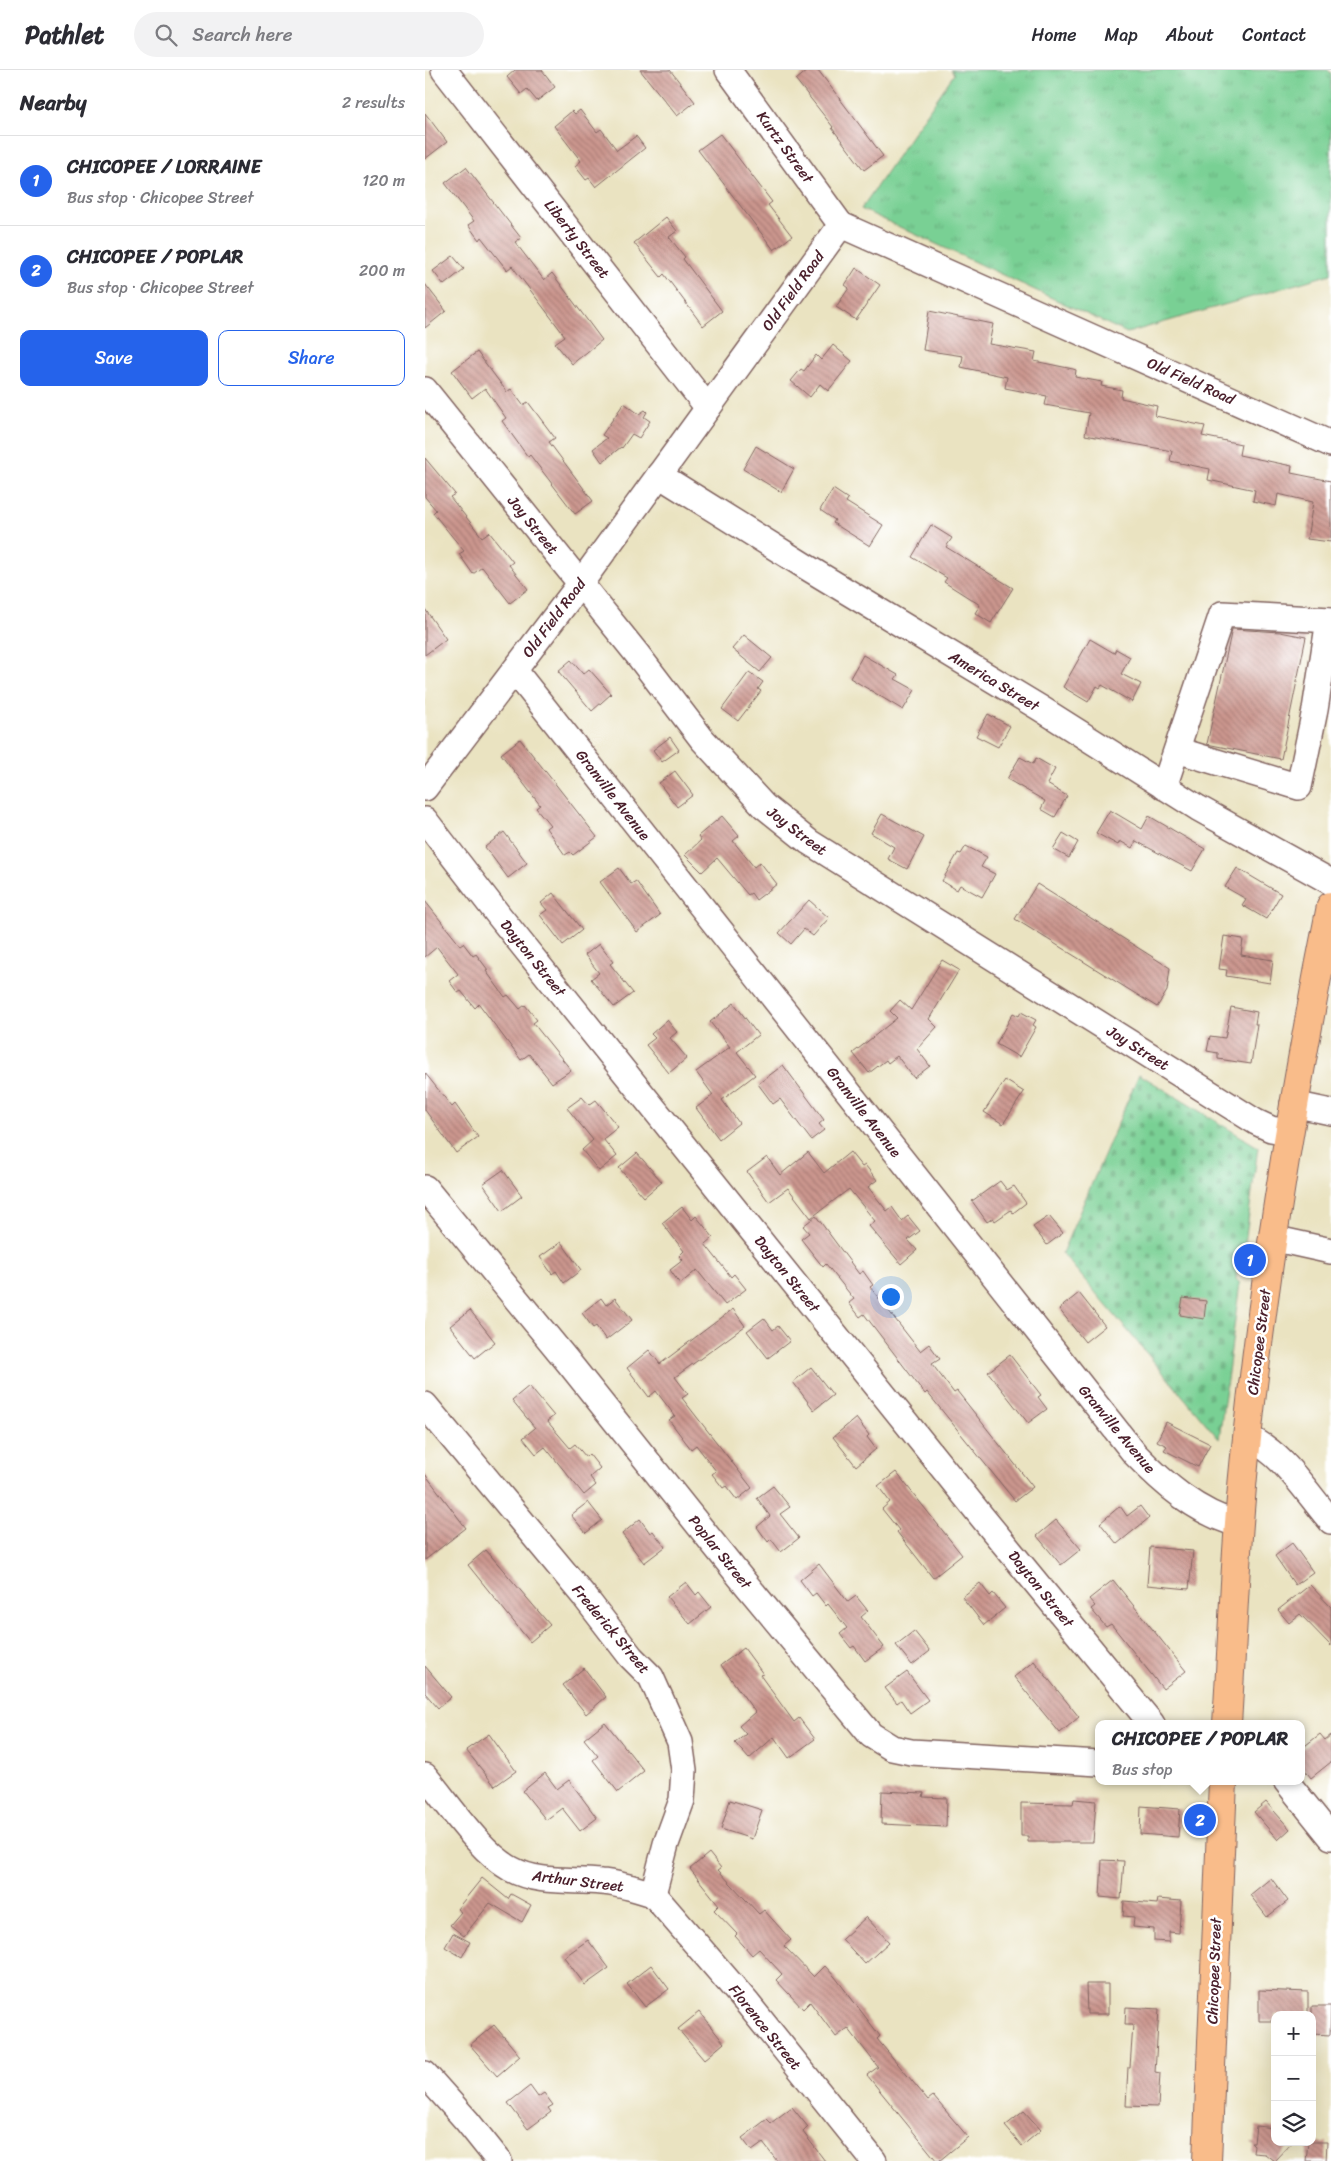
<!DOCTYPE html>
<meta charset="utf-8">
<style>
:root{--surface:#fff;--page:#f2f2f3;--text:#2b2b33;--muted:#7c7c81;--line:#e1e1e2;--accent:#2563eb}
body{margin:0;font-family:Sriracha,sans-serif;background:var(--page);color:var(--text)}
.controls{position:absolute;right:15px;bottom:15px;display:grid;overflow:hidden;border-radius:10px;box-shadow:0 5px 20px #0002}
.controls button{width:45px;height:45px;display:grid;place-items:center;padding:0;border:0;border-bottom:1px solid var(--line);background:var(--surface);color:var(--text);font:25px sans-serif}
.you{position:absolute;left:465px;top:1226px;width:18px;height:18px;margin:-12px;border:4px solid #fff;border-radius:50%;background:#1a73e8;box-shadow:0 0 0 8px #1a73e833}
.badge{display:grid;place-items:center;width:32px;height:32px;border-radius:50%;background:var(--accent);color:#fff;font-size:16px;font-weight:700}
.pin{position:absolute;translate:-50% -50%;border:2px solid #fff;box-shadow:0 1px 5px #0006}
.popup{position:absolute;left:670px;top:1650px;width:210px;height:65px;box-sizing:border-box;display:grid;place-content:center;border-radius:10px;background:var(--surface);filter:drop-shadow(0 1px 4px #0005);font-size:16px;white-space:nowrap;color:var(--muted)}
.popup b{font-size:19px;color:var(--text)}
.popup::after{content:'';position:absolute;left:50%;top:100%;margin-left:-10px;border:10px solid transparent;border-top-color:var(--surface)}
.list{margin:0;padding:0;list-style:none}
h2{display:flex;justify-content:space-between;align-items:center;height:65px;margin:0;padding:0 20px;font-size:21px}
h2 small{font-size:16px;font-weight:400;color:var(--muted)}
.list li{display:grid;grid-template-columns:32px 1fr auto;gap:15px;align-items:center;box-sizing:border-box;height:90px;padding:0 20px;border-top:1px solid var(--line)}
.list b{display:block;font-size:19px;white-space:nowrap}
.list p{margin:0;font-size:16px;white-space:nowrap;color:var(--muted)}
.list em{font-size:16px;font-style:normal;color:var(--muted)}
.actions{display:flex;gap:10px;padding:15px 20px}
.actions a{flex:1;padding:11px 0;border:1px solid var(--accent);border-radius:10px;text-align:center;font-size:18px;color:var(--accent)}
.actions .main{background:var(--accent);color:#fff}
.icon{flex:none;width:28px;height:28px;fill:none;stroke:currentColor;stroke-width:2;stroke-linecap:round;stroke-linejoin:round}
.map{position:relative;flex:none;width:906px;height:2091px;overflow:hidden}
header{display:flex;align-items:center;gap:30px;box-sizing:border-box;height:70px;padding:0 25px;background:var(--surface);border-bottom:1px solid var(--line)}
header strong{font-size:24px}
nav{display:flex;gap:28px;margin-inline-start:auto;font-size:18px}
.search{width:350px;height:45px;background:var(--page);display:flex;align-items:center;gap:12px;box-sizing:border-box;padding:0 18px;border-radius:28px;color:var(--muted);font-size:19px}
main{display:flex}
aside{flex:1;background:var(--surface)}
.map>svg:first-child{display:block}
.grass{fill:url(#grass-tufts);stroke:#627860}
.cemetery{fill:url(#cemetery-stones);stroke:#627860}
.building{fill:url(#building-back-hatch)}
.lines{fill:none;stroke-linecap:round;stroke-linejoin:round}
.minor-casing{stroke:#826460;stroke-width:28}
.major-casing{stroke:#826460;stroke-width:30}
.minor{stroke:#fff;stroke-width:25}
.major{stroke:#f9bc8a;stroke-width:28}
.labels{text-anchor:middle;stroke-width:5;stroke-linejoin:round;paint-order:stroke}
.street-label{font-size:15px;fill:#4a1f2b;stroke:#fff}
</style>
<header>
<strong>Pathlet</strong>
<div class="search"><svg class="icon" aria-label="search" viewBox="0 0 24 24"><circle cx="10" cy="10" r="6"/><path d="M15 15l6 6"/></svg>Search here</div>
<nav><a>Home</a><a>Map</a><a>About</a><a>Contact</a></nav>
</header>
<main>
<aside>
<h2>Nearby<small>2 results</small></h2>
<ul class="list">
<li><span class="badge">1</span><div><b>CHICOPEE / LORRAINE</b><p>Bus stop · Chicopee Street</p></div><em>120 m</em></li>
<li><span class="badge">2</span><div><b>CHICOPEE / POPLAR</b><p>Bus stop · Chicopee Street</p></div><em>200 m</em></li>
</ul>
<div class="actions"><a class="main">Save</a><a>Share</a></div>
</aside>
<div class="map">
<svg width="906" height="2091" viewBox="0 0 906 2091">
<defs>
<pattern id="grass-tufts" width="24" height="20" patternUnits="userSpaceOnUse" patternTransform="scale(1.25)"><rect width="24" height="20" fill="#79d094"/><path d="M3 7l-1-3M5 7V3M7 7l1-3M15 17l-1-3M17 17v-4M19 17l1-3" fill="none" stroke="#6ab280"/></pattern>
<pattern id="cemetery-stones" width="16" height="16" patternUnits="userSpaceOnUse" patternTransform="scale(1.25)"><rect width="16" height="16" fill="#79d094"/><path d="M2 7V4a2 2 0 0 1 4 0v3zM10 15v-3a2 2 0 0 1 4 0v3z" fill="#6ab280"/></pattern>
<pattern id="building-back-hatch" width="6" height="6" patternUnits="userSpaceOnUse" patternTransform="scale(1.25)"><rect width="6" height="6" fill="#cb968e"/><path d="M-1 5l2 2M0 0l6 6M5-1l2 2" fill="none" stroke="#a77a74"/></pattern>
</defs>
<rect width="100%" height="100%" fill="#fff"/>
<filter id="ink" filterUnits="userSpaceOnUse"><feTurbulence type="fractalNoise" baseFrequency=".02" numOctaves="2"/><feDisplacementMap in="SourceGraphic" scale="10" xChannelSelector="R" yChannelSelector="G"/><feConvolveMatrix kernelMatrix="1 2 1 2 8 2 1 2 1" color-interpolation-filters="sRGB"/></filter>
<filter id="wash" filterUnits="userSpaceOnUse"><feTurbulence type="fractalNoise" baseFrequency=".0096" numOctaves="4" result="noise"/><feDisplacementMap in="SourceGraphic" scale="20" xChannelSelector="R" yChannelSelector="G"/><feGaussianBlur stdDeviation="1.12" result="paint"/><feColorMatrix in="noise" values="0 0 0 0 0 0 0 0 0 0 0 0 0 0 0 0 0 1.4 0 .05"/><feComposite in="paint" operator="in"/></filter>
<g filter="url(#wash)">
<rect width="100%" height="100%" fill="#eae3c1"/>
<path class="grass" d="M526,0H903L906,3V204L702,263L436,139L529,4Z"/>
<path class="cemetery" d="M714,1004L833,1077L817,1196L812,1199L811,1209L815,1213L794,1369L637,1183Z"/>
<g id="blocks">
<g class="building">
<path d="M90,0H117L130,17L112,31L102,19L96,24L82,7Z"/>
<path d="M215,0H245L270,32L252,46Z"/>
<path d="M383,0H393L458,86L439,100L407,58L408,57L371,10Z"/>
<path d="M155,40L172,62L176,59L192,80L211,66L220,78L171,117L164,108L161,110L150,96L156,91L129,56L147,41L150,44Z"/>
<path d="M0,43L22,72L0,89Z"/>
<path d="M295,64L347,132L343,135L367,166L349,180L273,80Z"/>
<path d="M41,97L96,168L90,172L119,210L127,203L177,270L147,294L130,273L140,266L87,196L82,200L56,167L54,170L43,155L49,151L20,113Z"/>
<path d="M241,147L252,161L244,167L260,187L258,189L297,241L278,256L239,204L236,207L209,173Z"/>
<path d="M28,186L39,199L19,215L8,201Z"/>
<path d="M431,198L455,215L431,250L411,237L424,218L420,215Z"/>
<path d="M0,214L21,241L0,258Z"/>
<path d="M504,241L568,254L564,274L611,282L609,291L648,299L651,300L650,307L677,312L676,316L697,320L696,328L732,336L730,346L780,356L777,366L816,374L814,385L867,396L866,403L906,411V472L882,469L888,432L853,424L851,436L828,431L830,420L783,410L785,399L745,391L747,381L660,365L664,343L620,335L622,326L580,318L582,307L536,297L538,286L498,280Z"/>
<path d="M408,275L427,291L403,321L395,314L385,327L366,311L376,299L379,301L391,285L396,290Z"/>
<path d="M52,282L82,322L86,319L98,335L103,332L130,368L124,372L168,431L150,444L105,385L103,387L77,351L81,348L60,318L47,328L27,301Z"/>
<path d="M199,333L214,344L220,340L222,342L219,347L225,351L214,368L207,364L197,378L196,377L177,392L168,379L182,368L177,365Z"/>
<path d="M331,376L369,399L356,422L318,399Z"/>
<path d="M0,388L30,424L25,427L57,467L64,462L88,492L84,495L103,519L85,533L57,497L48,504L34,484L39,481L8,443L11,440L0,427Z"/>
<path d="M408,419L423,429L421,432L458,455L445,476L408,453L410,450L395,440Z"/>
<path d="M506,455L527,468L521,477L588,518L566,553L550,543L555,535L519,512L522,508L487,487Z"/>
<path d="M0,539L21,569L0,585Z"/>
<path d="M807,559L855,562L881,567L856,689L782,674Z"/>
<path d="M319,565L347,588L335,602L307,579Z"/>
<path d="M665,569L689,583L691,579L705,587L696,604L716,614L707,632L677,615L675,618L672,616L663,632L638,617Z"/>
<path d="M438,585L473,605L470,609L490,620L478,640L425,608Z"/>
<path d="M146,590L158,604L164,599L186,624L167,641L133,601Z"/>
<path d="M324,602L338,612L333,619L336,621L313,651L297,639Z"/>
<path d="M563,644L585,656L573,677L551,666Z"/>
<path d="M245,667L254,680L237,692L228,680Z"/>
<path d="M95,669L172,767L148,785L145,782L140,785L121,758L125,755L111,738L115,735L76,684Z"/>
<path d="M595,687L608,694L611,688L630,699L622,714L642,726L630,747L616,739L620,731L582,709Z"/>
<path d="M250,701L268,725L252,737L234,713Z"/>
<path d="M685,740L717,759L724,746L780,779L767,801L711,771L707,778L695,771L693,775L671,763Z"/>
<path d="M457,744L499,767L482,799L463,789L469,777L446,763Z"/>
<path d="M297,746L314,766L308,771L329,797L335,792L352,814L331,830L326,823L323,825L292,788L277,802L260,785L276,770L273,766Z"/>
<path d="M79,762L102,793L83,808L60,777Z"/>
<path d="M638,763L653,772L644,788L628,779Z"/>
<path d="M541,776L562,787L556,797L570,804L557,827L535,815L532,820L517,811L533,783L536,784Z"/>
<path d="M194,798L206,814L211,811L235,845L212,862L175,812Z"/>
<path d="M812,798L856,824L841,849L817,835L821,829L800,817Z"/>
<path d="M612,814L745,898L742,921L732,937L590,849Z"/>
<path d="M128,823L157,860L138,875L115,845L122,840L116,833Z"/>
<path d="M384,830L404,848L388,866L379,859L366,874L354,863Z"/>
<path d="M0,831L35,875L38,873L48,886L51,884L63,900L61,901L80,927L83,925L95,939L100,935L112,950L108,953L146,1000L127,1013L104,984L96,990L54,934L50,938L36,921L33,923L24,911L33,904L12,877L0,887Z"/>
<path d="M799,866L818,869L816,885L848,890L845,913L801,906L802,900L794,899Z"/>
<path d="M174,874L188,892L185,894L208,923L189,937L166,909L174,903L160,885Z"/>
<path d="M517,890L534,900L504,949L512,957L492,979L505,996L489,1008L472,986L463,993L461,990L444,1003L428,983L472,948L465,941L475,930L486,940Z"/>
<path d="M309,933L333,965L312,982L330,1005L297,1030L314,1053L294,1069L271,1038L288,1025L271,1002L305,977L285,952Z"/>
<path d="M806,937L832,942L830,954H832L826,994L793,989V983L782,981L785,966L800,968Z"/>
<path d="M596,942L611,950L608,955L611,957L594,987L571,974L588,943L594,946Z"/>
<path d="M242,950L252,962L245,968L262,988L244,1003L221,975L230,968L226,964Z"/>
<path d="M358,995L399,1050L394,1054L399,1060L386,1070L355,1029L348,1034L333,1014Z"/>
<path d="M0,1003L27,1037L30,1034L53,1067L31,1083L0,1040Z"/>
<path d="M580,1010L599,1022L578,1054L559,1042Z"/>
<path d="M157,1027L164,1035L171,1030L193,1057L178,1069L192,1086L174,1101L157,1080L168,1070L142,1038Z"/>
<path d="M383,1082L399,1103L425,1082L437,1097L440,1095L452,1110L443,1117L462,1141L467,1137L477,1151L483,1146L495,1161L483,1170L492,1180L476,1194L444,1156L450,1151L424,1119L386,1148L363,1118L344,1132L322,1102L342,1087L355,1105Z"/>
<path d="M212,1083L237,1112L219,1127L194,1098Z"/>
<path d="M78,1100L97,1126L77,1141L58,1114Z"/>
<path d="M575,1111L582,1120L589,1116L601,1133L588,1143L586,1140L570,1151L568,1148L562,1152L547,1131Z"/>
<path d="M257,1137L267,1150L271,1146L288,1167L280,1174L306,1207L309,1204L321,1219L300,1235L272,1200L255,1214L245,1200L258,1190L254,1186L259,1181L237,1153Z"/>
<path d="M391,1146L434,1204L438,1201L448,1215L445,1217L495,1281L504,1274L515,1289L507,1294L529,1323L532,1321L608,1417L590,1431L502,1322L500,1324L439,1244L435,1247L424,1233L429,1229L401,1194L398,1197L376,1169L384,1163L378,1156Z"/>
<path d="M624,1146L638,1163L622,1175L608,1157Z"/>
<path d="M136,1172L156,1200L139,1213L131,1201L127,1204L115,1187Z"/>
<path d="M654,1223L680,1256L660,1272L634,1239Z"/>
<path d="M176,1228L181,1235L190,1228L207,1250L181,1270L171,1256L168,1258L157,1243Z"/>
<path d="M758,1228L781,1231L779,1249L755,1245Z"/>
<path d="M308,1239L320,1256L250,1307L263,1324L257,1328L327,1418L312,1430L301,1416L298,1418L287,1404L291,1401L271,1375L266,1379L244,1350L250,1346L231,1321L224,1327L202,1298L224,1280L235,1294Z"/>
<path d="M45,1240L70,1272L50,1288L25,1256Z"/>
<path d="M339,1248L348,1260L353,1256L365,1271L343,1288L322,1261Z"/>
<path d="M585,1285L616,1325L613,1327L622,1339L603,1353L563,1302Z"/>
<path d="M386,1297L408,1325L389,1340L368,1312Z"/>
<path d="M104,1316L129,1346L122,1351L145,1378L150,1374L161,1387L164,1384L175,1398L165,1407L171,1415L159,1425L120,1377L111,1384L98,1368L110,1358L87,1330Z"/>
<path d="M431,1348L444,1365L442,1367L451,1379L431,1396L408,1367Z"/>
<path d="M741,1352L785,1374L773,1397L739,1380L742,1376L732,1371Z"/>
<path d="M471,1402L537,1485L508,1508L472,1462L474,1460L457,1439L465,1432L453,1416Z"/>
<path d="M0,1404L41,1458L0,1490Z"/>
<path d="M348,1416L365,1437L355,1444L374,1468L356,1482L346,1469L343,1472L332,1457L345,1446L332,1428Z"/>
<path d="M163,1432L177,1450L161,1463L146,1445Z"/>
<path d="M695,1436L702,1446L715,1436L724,1448L692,1474L675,1453Z"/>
<path d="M215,1449L225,1463L228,1461L240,1477L219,1493L197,1464Z"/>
<path d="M631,1450L656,1479L636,1495L612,1466Z"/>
<path d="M867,1473L888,1502L870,1515L850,1486Z"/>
<path d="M725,1477L768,1481L764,1519L722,1515Z"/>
<path d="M61,1480L125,1555L105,1572L43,1495Z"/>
<path d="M394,1494L423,1532L431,1526L443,1541L436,1547L459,1577L440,1591L429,1576L426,1578L415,1564L422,1558L403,1534L401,1536L391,1523L387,1526L375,1510Z"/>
<path d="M688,1510L761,1601L738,1619L686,1554L681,1557L666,1539L670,1536L664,1529Z"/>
<path d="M261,1512L271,1525L274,1522L286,1537L265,1554L242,1527Z"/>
<path d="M555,1513L565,1526L568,1523L580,1538L559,1555L537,1527Z"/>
<path d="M885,1515L906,1537V1576L875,1544L864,1553L853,1540Z"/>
<path d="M489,1561L505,1581L487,1595L471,1575Z"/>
<path d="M319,1578L338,1604L335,1605L369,1652L374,1648L390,1669L364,1688L349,1667L324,1689L310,1673L321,1664L314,1656L330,1642L296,1595Z"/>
<path d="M609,1591L654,1647L635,1663L589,1607Z"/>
<path d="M0,1596L26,1627L13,1638L0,1623Z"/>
<path d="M159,1598L181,1627L161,1644L138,1615Z"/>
<path d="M482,1602L503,1630L485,1643L476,1630L472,1633L460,1618Z"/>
<path d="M180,1652L219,1701L193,1722L168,1690L173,1686L159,1669Z"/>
<path d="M64,1664L91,1701L70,1716L41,1680Z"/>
<path d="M895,1664L900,1670L906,1665V1692L886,1708L876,1695V1679Z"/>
<path d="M120,1703L132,1719L144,1710L172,1748L155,1761L137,1738L121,1750L98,1721Z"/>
<path d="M457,1721L499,1723L498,1727L522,1728L521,1757L456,1754Z"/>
<path d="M649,1729L671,1731L668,1772H603V1766H596V1733L648,1734Z"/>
<path d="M305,1730L337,1740L327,1769L296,1759Z"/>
<path d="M841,1732L865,1759L853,1770L829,1742Z"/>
<path d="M716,1736L755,1739L753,1767L715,1764Z"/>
<path d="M284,1783L296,1798L293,1800L334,1844L339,1840L366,1870L359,1876L389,1907L400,1896L410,1907L455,1966L452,1969L503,2030L508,2026L543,2067L514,2091H512L442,2005L453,1997L423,1958L411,1967L385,1932L378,1939L351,1910L357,1904L334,1879L327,1885L310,1866L312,1864L289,1840L294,1835L265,1799Z"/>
<path d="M677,1790L699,1791L696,1829L675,1827Z"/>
<path d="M57,1808L83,1829L86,1824L106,1835L97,1852L65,1833L39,1866L25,1855L36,1842L32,1839Z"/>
<path d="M846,1808L863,1831L842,1847L825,1825Z"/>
<path d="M733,1829L756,1831L754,1863L744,1862V1872L729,1871V1859L708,1857L709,1847L698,1846L699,1831L732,1834Z"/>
<path d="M441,1847L464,1872L440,1894L417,1869Z"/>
<path d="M28,1863L45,1872L37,1887L20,1877Z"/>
<path d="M163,1870L184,1898L160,1915L139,1887Z"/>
<path d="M226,1895L244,1919L220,1937L202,1914Z"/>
<path d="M661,1914H683V1944H662Z"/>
<path d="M834,1920L883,1922V1945H850V1951H834Z"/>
<path d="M887,1936H906L905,1965L887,1964Z"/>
<path d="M701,1937L734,1939L730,2002L735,2003L733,2037L701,2036L703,1997H705L708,1955H700Z"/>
<path d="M274,1942L299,1973L279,1990L253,1959Z"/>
<path d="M69,1955L95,1986L72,2006L45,1975Z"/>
<path d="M105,2016L113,2027L119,2023L128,2035L123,2038L126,2042L103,2059L83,2033Z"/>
<path d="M367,2037L383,2057L378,2062L400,2091H352L338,2073L327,2081L317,2068L342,2049L346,2053Z"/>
<path d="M599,2041L616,2060L597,2076L580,2056Z"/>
<path d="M831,2056L850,2058V2072H867L849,2091L840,2084L828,2083L829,2075L826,2072H829Z"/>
<path d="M883,2072H902L901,2091H881Z"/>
</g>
</g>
</g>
<g filter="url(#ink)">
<use href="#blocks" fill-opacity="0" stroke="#826460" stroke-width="1"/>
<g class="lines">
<defs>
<g id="minor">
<path d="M19,0L283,338"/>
<path d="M303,0L416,155"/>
<path d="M0,320L212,584L277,669L339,736L384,772L831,1052L846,1059L863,1062"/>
<path d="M234,405L383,498L615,638L773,738L906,812"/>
<path d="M90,601L710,1384C739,1414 772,1443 813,1454"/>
<path d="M752,680L874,717L890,640L904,550"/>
<path d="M739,717L797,544L906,550"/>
<path d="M0,718L155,514L416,155L906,374"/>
<path d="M0,750L75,847L557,1447L727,1654"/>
<path d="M868,1034L906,1042"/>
<path d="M0,1118L144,1293L315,1507L446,1665L467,1678L486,1682L674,1693"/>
<path d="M847,1168L906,1181"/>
<path d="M0,1335L159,1526L206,1587L226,1607L255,1672L259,1700L257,1730L241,1774L228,1824"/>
<path d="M822,1367C858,1383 881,1422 906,1451"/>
<path d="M0,1706C23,1733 55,1782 86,1799C113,1814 146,1809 176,1812C194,1813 211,1819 228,1824"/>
<path d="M861,1711L906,1767"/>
<path d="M228,1824L323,1934L449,2091"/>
<path d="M0,2004L42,2051L74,2091"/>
</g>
<g id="major">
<path d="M802,1654C808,1558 811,1463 822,1368C841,1189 871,1012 906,836"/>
<path d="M782,2091L798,1711"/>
</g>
</defs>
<use href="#minor" class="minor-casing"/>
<use href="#major" class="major-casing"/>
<use href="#minor" class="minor"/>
<use href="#major" class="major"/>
</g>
</g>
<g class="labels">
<g class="street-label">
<text transform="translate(360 77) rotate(54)" y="5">Kurtz Street</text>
<text transform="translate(152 169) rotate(52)" y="5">Liberty Street</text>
<text transform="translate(368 221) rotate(-54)" y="5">Old Field Road</text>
<text transform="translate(766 311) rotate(24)" y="5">Old Field Road</text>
<text transform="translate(108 455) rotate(51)" y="5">Joy Street</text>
<text transform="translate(129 548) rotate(-53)" y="5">Old Field Road</text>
<text transform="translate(569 611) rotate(31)" y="5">America Street</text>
<text transform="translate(188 725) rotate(52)" y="5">Granville Avenue</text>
<text transform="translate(372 761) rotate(37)" y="5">Joy Street</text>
<text transform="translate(108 888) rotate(51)" y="5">Dayton Street</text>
<text transform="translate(713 978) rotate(32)" y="5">Joy Street</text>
<text transform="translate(439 1042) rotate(52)" y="5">Granville Avenue</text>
<text transform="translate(362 1204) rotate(51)" y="5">Dayton Street</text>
<text transform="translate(834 1272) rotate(-83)" y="5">Chicopee Street</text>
<text transform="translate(692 1359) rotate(50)" y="5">Granville Avenue</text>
<text transform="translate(295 1482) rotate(51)" y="5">Poplar Street</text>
<text transform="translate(616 1519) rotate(51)" y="5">Dayton Street</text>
<text transform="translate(186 1559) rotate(50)" y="5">Frederick Street</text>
<text transform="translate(153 1811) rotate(7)" y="5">Arthur Street</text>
<text transform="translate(789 1901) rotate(-88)" y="5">Chicopee Street</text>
<text transform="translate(340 1957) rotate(51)" y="5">Florence Street</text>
</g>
</g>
</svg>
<div class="controls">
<button>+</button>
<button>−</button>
<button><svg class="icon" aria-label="layers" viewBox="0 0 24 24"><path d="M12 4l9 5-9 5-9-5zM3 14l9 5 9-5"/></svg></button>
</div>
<div class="you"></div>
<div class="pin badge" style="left:825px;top:1190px">1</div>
<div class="pin badge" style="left:775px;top:1750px">2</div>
<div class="popup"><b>CHICOPEE / POPLAR</b>Bus stop</div>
</div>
</main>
